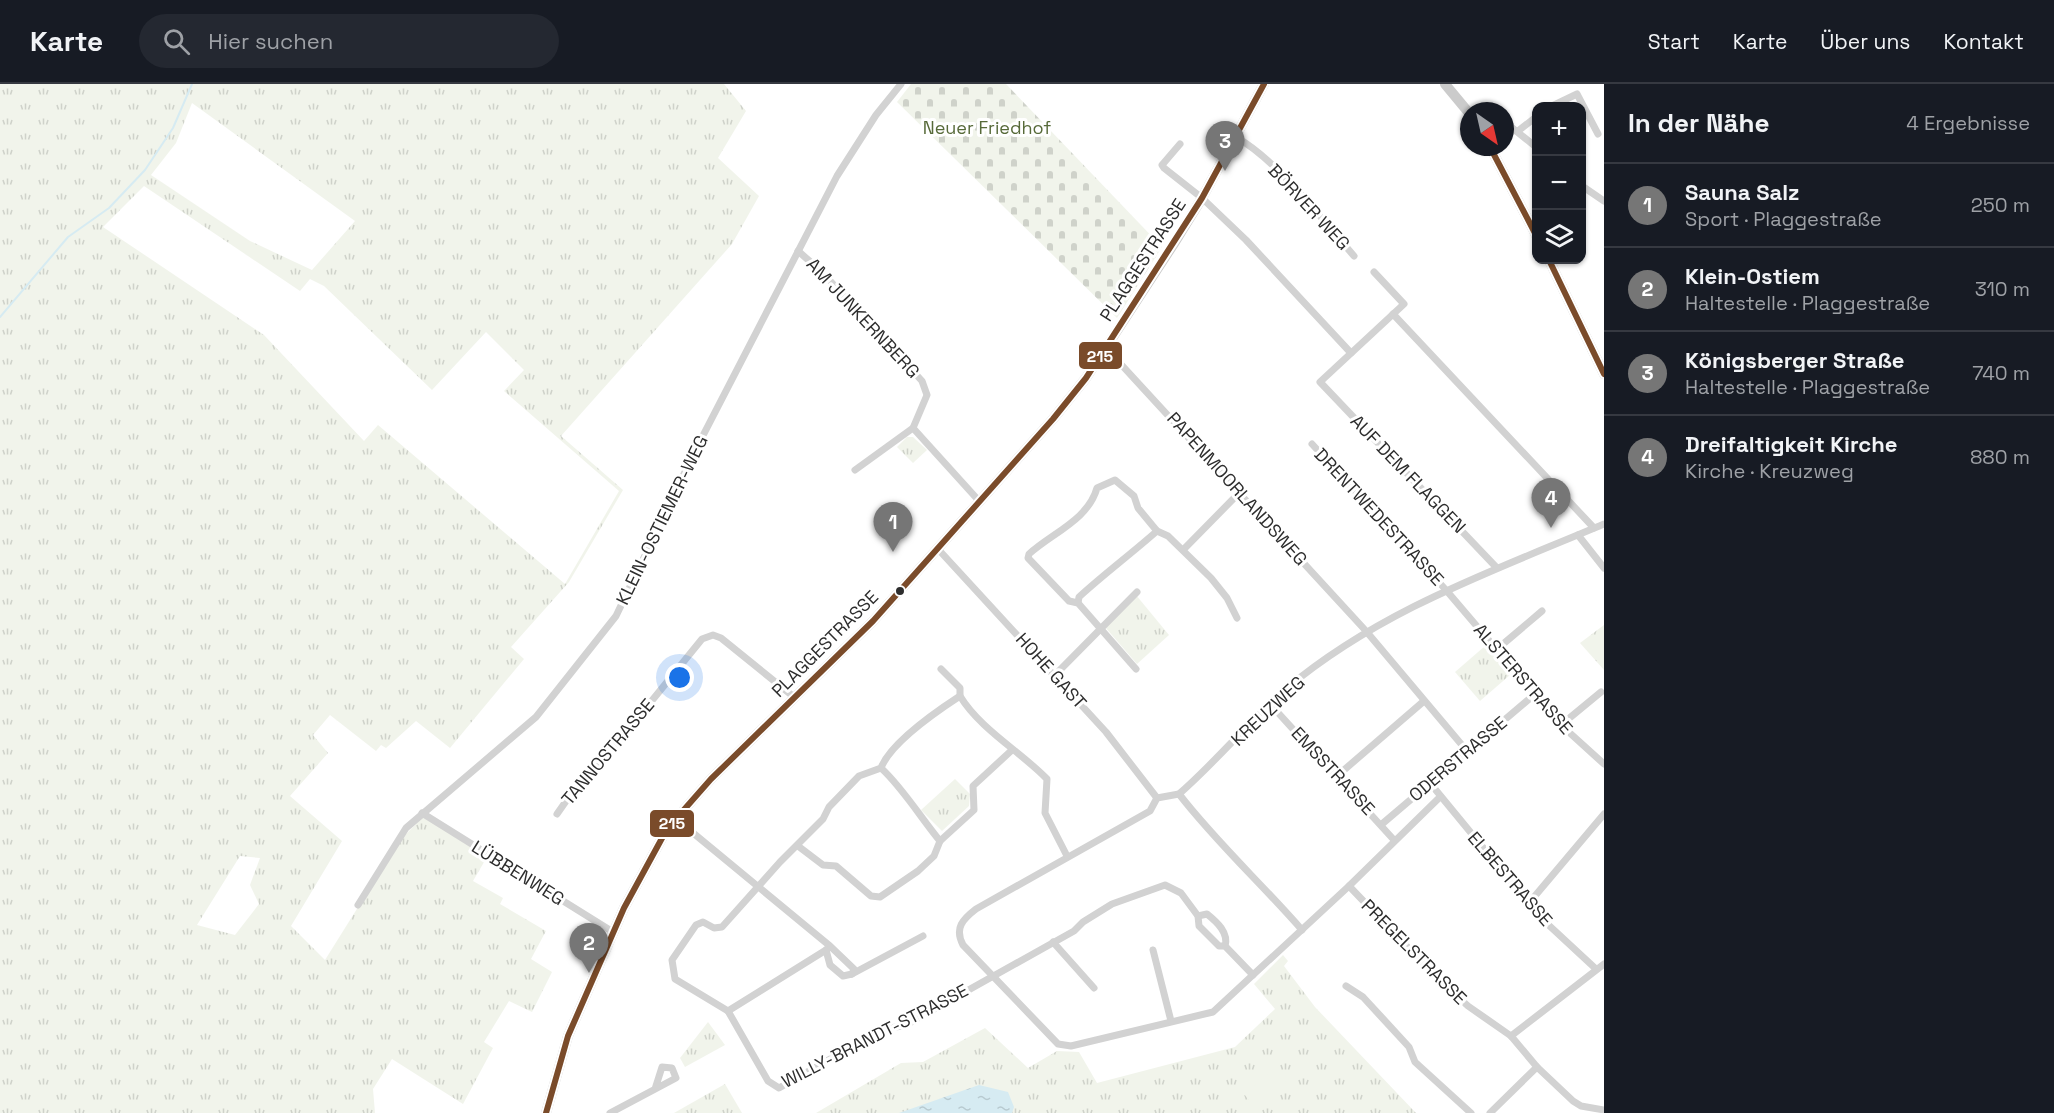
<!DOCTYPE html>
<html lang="de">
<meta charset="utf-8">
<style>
:root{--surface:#171b24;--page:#242831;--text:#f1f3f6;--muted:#9ea1a6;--line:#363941;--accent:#767676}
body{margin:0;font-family:"Space Grotesk",sans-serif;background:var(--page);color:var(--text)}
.controls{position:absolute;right:18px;top:18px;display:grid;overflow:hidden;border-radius:12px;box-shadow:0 2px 4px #0004}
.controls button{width:54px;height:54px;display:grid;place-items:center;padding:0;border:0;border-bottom:2px solid var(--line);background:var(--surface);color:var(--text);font:30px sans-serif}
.compass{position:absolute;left:1460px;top:18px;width:54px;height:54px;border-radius:50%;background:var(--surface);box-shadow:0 2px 4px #0004;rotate:146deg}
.you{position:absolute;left:680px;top:594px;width:21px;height:21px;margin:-15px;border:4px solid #fff;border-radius:50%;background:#1a73e8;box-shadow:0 0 0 9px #1a73e833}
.badge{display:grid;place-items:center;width:39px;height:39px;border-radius:50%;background:var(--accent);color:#fff;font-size:20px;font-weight:700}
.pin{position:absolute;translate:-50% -50px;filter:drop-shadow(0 2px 3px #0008)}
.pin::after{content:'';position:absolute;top:32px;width:21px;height:18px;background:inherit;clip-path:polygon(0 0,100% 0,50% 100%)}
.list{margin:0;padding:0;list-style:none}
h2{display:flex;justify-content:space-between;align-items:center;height:78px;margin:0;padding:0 24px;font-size:26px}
h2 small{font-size:20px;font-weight:400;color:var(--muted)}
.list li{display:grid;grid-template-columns:39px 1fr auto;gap:18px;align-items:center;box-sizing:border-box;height:84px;padding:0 24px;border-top:2px solid var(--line)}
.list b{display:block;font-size:22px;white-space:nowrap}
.list p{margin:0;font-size:20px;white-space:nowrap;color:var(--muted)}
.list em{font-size:20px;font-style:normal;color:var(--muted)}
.icon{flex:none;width:33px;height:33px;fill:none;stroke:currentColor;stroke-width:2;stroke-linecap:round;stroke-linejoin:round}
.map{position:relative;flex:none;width:1604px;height:1029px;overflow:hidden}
header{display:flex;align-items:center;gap:36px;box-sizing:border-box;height:84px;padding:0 30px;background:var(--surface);border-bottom:2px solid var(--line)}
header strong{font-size:28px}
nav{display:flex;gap:33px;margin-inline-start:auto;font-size:21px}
.search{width:420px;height:54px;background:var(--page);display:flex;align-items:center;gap:15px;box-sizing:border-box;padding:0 21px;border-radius:33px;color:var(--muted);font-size:22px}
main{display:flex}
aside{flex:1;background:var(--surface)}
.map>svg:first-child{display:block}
.grass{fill:url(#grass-tufts);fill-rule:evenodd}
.cemetery{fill:url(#cemetery-stones)}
.garden{fill:#f1f4eb}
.water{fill:url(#water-ripples)}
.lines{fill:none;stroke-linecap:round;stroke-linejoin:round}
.stream{stroke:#d6ebf2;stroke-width:2}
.street{stroke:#d2d2d2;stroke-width:7}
.secondary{stroke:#cbcbcb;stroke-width:10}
.bus-1-casing{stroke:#fff;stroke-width:10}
.bus-1{stroke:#7a4b2a;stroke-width:6}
.bus-dot{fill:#2d2d2d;stroke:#fff;stroke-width:2}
.labels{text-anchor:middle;stroke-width:6;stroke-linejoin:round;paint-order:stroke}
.park-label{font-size:18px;fill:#576a39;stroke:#fff}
.street-label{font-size:18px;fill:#2d2d2d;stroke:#fff}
.line-badge{stroke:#fff;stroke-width:2}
.badge-label{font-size:16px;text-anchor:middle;font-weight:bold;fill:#fff}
</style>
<header>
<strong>Karte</strong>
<div class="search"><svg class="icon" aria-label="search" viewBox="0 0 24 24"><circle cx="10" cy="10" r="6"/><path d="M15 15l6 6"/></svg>Hier suchen</div>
<nav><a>Start</a><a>Karte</a><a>Über uns</a><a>Kontakt</a></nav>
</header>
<main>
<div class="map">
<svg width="1604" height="1029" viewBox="0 0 1604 1029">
<defs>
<pattern id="grass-tufts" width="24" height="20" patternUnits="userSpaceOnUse" patternTransform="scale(1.5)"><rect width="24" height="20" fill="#f1f4eb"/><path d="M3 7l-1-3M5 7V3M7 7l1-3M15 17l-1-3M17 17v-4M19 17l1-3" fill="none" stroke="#cfd2ca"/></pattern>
<pattern id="cemetery-stones" width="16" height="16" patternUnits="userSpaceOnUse" patternTransform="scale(1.5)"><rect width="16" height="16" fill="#f1f4eb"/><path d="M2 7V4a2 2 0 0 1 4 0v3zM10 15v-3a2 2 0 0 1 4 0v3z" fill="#cfd2ca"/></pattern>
<pattern id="water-ripples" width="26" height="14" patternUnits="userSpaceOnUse" patternTransform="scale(1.5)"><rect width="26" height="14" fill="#d6ebf2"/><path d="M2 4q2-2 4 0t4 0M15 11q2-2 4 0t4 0" fill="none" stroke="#b8cad0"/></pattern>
</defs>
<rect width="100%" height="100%" fill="#fff"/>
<g class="grass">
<path d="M0,0H724L746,27L718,74L759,112L732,160L561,352L623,406L569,498L511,563L524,575L450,664L416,637L386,664L381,661L376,667L330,631L313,651L328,669L290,712L342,757L291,842L325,876L400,756L423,733L487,773L473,797L503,814L500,820L546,847L531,875L552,888L532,928L509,917L484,958L493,964L463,1020L392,975L373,1005L375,1029H0ZM192,19L355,137L312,186L250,157L151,91L176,59ZM144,102L300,207L310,195L324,202L432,306L486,248L524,286L504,307L619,407L565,500L378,341L364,357L264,251L103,143ZM240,772L260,774L250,801L259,820L235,851L197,841Z"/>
<path d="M907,353H913L927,366L913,379L897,363Z"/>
<path d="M1136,511L1169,551L1137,580L1105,543Z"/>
<path d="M1604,541V586L1580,559Z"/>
<path d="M1485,562L1510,591L1480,617L1455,588Z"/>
<path d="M955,695L970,710L969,722L942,747L921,726Z"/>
<path d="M1283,871L1288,877L1284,882L1315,923L1416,1029H816L901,979L923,978L985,944L1028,984L1057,967L1079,968L1097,999L1235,963L1275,925L1254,900Z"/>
<path d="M708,938L725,961L685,983L680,974Z"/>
<path d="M725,1000L742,1029H674Z"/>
</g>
<path class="cemetery" d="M911,0H1006L1162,163L1117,234L897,18Z"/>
<path class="garden" d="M1274,985L1286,998L1255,1023L1244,1010Z"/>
<path class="water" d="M979,1001L1008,1008L1014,1023L1012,1029H899Z"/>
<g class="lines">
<path class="stream" d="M0,233L68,153L109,124L145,86L173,44L192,0"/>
<g class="street">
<path d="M1552,22L1577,10L1598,50"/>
<path d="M1468,27H1488"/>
<path d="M1505,38L1536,63"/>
<path d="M1518,47L1536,33"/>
<path d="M1236,53C1278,77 1322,135 1354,172"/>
<path d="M1180,60L1162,81L1164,84L1202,114L1246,156L1351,269"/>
<path d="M1582,102L1604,117"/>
<path d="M798,167L822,188L922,297L927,311L913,344L980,418"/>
<path d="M1374,188L1404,220L1320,298L1496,483"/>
<path d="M1393,230L1594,444"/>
<path d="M1106,264L1366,547L1467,667"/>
<path d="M1312,360L1446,506L1561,641L1604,680"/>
<path d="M855,386L913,344"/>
<path d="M1578,451L1604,484"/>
<path d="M938,465L1106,648L1157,714"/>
<path d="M1184,465L1239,409"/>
<path d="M1078,519L1079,513C1104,490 1131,470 1157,447"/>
<path d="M1496,566L1542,527"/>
<path d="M941,585L960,604V612"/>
<path d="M1136,585L1078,519L1069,517L1028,474L1029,470C1052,449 1088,436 1097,404L1115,396L1134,412L1138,424L1157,447L1168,452L1211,494L1227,514L1237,534"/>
<path d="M1055,591L1137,508"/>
<path d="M1271,621L1394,756"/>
<path d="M1561,641L1601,608"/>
<path d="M881,684C902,703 921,734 940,757"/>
<path d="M1337,692L1424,617"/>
<path d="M1430,699L1541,834L1596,885"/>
<path d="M1179,710C1216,758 1262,800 1302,846"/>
<path d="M1440,713L1349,802L1213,928L1071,962L1058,960L963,861C954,844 963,835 976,825L1150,727L1157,714L1179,710C1217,677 1248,638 1286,605C1380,526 1493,487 1604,440"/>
<path d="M422,729L613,848"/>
<path d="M557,730L578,700L589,694L702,555L713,551L721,554L794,613"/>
<path d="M675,734L830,862L854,885L852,890L843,892L830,881L826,866L830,862"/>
<path d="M1382,740L1535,610"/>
<path d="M798,762L823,781L836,782L871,812L880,813L918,787L934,772L940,757L974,726L973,702L1012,666"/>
<path d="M1349,802L1437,894L1468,922L1511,952L1537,983L1573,1017L1581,1022L1604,1026"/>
<path d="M1529,819L1604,730"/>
<path d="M358,821L406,744L536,633L616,532L695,367L837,92L876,31L901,0"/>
<path d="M1198,832L1207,830C1217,838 1229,849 1225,862"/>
<path d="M1053,858L1094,904"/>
<path d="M826,866L728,927L768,997L779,1004L860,958L886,945L906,941L1074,847L1083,838L1112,820L1165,801L1181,809L1198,832L1199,842L1219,862H1225L1253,891"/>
<path d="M1153,866L1171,937"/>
<path d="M852,890L923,852"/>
<path d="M1346,902L1363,913L1409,963L1415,978L1471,1029"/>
<path d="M728,927L675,895L672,876L696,841L703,838L714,844L722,843L780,778L823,735L829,723L859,692L881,684C891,658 937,627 960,612C980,645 1021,668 1047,695L1045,729L1067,772"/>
<path d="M1511,952L1604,880"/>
<path d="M610,1029L676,994L672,984L662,983L655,1005"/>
<path d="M1490,1029L1537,983"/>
</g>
<g class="secondary">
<path d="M1445,0L1469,29"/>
<path d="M1490,63L1536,151"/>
<path d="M1549,176L1604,290"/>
<path d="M546,1029L568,952L624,824L667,745L711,695L873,537L1053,335L1086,294L1173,161L1202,114L1264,0"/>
</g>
<defs>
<g id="bus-1">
<path d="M1490,63L1536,151"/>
<path d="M1549,176L1604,290"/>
<path d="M546,1029L568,952L624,824L667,745L711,695L873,537L1053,335L1086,294L1202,114L1264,0"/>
</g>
</defs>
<use href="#bus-1" class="bus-1-casing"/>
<use href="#bus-1" class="bus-1"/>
</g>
<circle class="bus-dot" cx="900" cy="507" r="5"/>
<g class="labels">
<g class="park-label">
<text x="987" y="50">Neuer Friedhof</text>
</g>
<g class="street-label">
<text transform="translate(1309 123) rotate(47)" y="6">BÖRVER WEG</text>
<text transform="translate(1143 176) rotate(-57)" y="6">PLAGGESTRASSE</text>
<text transform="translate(863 234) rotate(47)" y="6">AM JUNKERNBERG</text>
<text transform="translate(1408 390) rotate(46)" y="6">AUF DEM FLAGGEN</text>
<text transform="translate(1237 405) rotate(48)" y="6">PAPENMOORLANDSWEG</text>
<text transform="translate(1379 433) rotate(47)" y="6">DRENTWEDESTRASSE</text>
<text transform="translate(662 436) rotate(-64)" y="6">KLEIN-OSTIEMER-WEG</text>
<text transform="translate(825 560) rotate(-45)" y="6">PLAGGESTRASSE</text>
<text transform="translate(1051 587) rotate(48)" y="6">HOHE GAST</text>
<text transform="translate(1523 595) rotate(49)" y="6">ALSTERSTRASSE</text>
<text transform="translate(1268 627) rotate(-43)" y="6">KREUZWEG</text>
<text transform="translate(608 668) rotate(-50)" y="6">TANNOSTRASSE</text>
<text transform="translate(1458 675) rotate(-40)" y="6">ODERSTRASSE</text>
<text transform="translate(1333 687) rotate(47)" y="6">EMSSTRASSE</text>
<text transform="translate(518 789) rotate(32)" y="6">LÜBBENWEG</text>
<text transform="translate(1510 795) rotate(49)" y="6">ELBESTRASSE</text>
<text transform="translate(1414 868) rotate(45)" y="6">PREGELSTRASSE</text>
<text transform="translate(875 952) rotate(-27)" y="6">WILLY-BRANDT-STRASSE</text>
</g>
</g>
<g class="line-badge">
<rect x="1078" y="257" width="45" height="29" rx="6" fill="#7a4b2a"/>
<rect x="649" y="725" width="46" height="29" rx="6" fill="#7a4b2a"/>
</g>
<g class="badge-label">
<text x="1100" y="278">215</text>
<text x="672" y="745">215</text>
</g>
</svg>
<div class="controls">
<button>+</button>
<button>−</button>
<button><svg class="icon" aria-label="layers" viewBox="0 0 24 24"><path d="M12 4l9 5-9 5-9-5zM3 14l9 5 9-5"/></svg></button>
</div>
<svg class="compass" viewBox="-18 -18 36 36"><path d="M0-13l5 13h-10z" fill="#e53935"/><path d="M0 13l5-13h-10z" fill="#9ea1a6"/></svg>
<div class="you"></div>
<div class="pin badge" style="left:893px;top:468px">1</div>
<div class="pin badge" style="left:589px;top:889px">2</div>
<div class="pin badge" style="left:1225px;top:87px">3</div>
<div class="pin badge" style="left:1551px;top:444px">4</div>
</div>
<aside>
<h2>In der Nähe<small>4 Ergebnisse</small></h2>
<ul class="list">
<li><span class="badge">1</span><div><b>Sauna Salz</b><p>Sport · Plaggestraße</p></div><em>250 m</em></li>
<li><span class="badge">2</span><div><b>Klein-Ostiem</b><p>Haltestelle · Plaggestraße</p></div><em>310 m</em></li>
<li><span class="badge">3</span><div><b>Königsberger Straße</b><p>Haltestelle · Plaggestraße</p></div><em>740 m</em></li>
<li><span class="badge">4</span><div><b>Dreifaltigkeit Kirche</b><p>Kirche · Kreuzweg</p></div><em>880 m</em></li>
</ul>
</aside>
</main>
